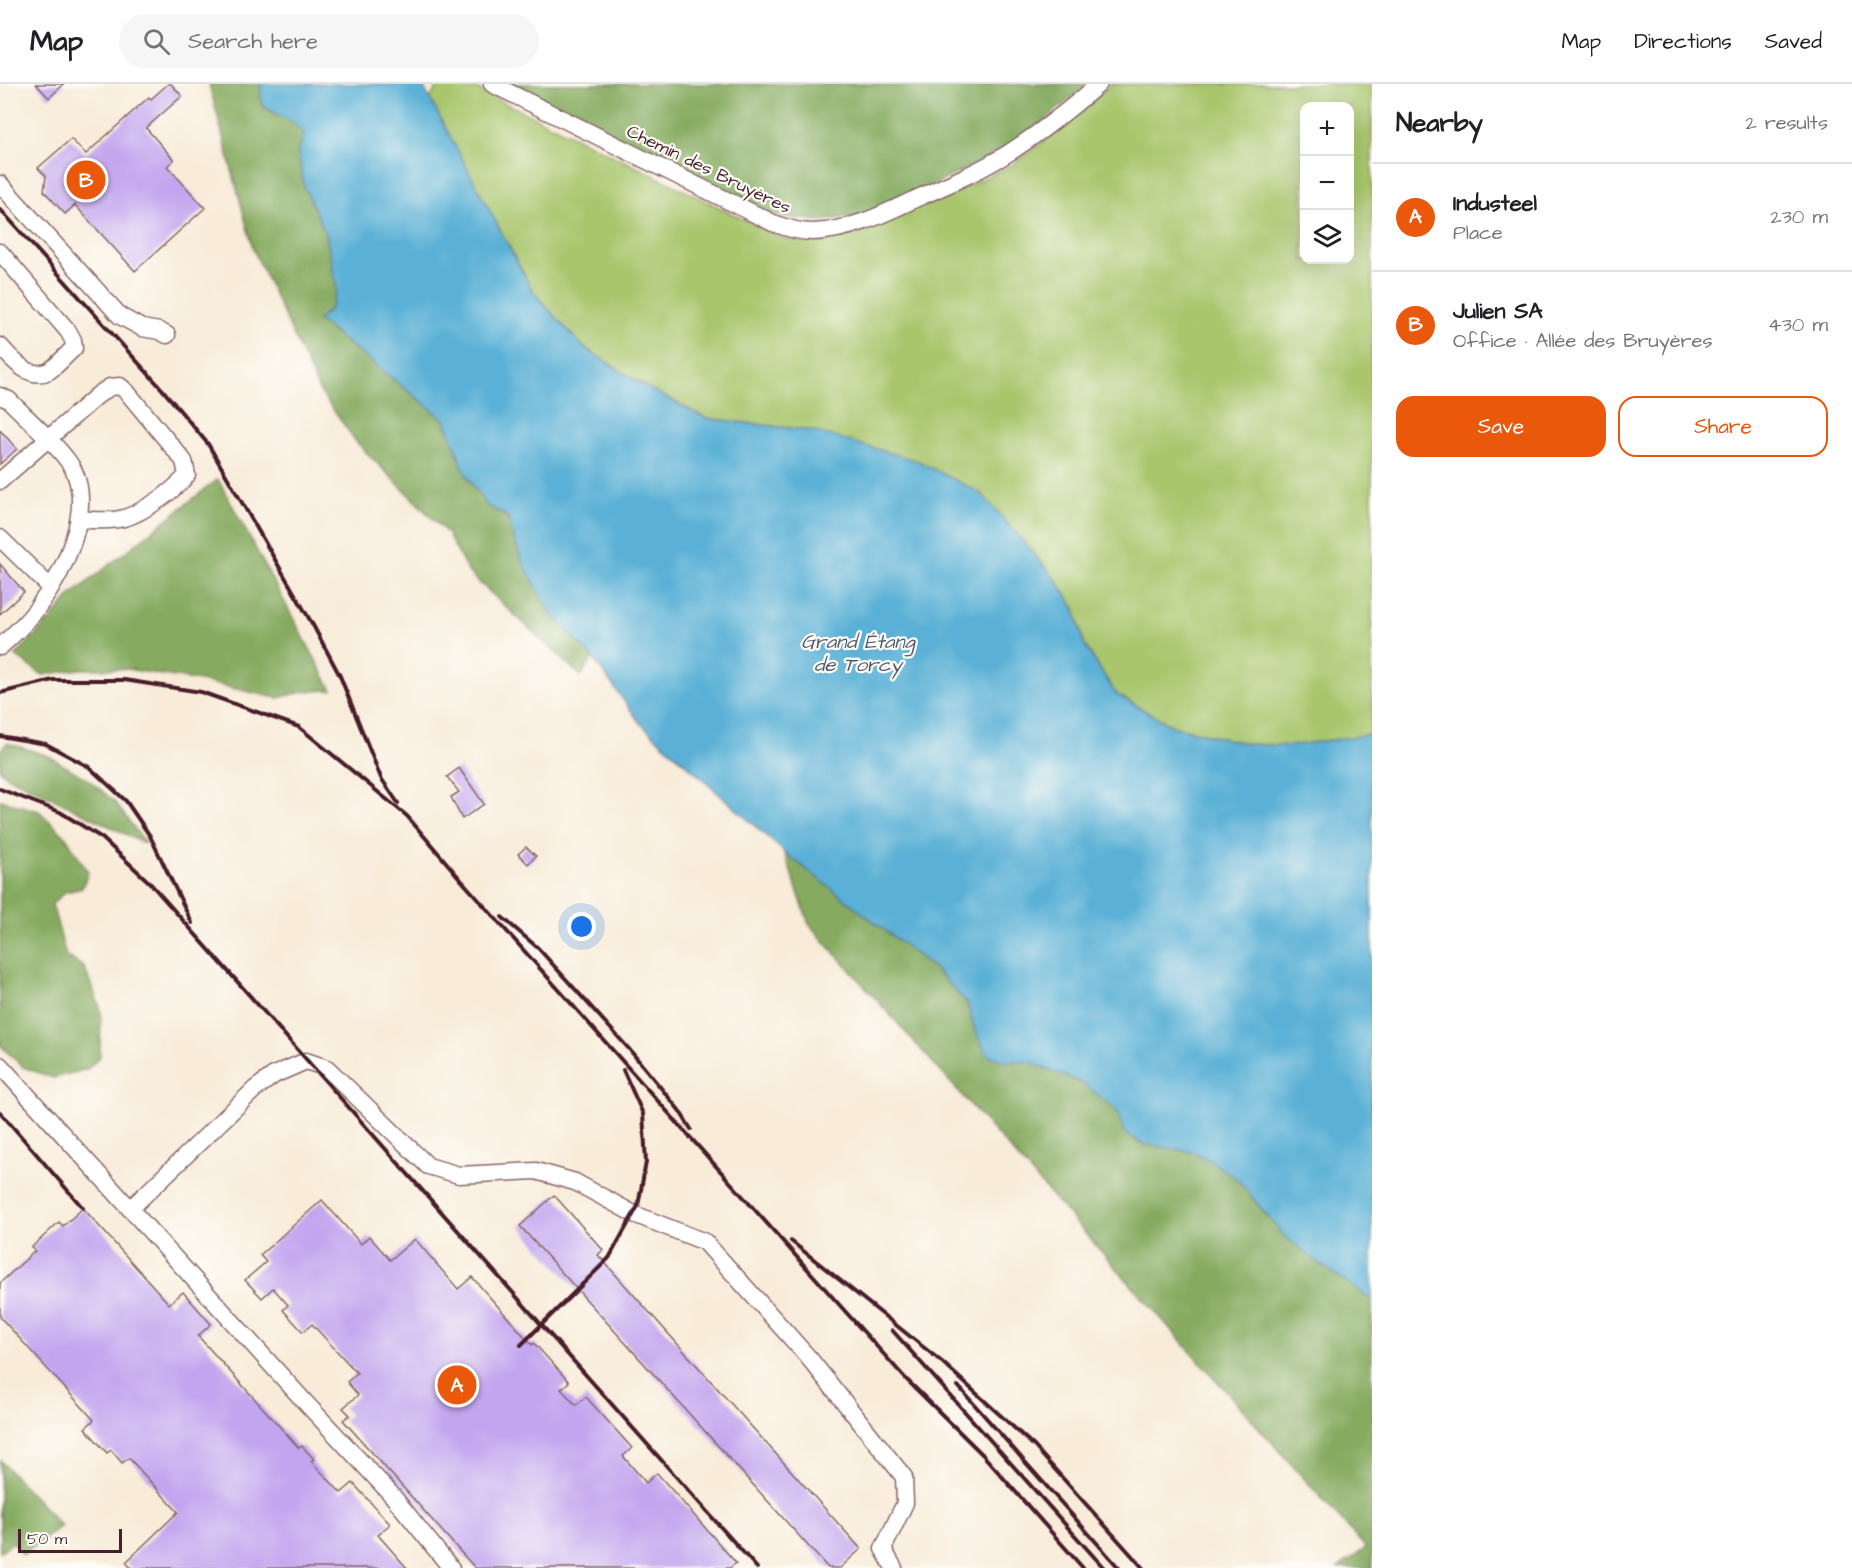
<!DOCTYPE html>
<meta charset="utf-8">
<style>
:root{--surface:#fff;--page:#f6f6f6;--text:#202124;--muted:#757577;--line:#e0e0e0;--accent:#ea580c}
body{margin:0;font-family:"Architects Daughter",sans-serif;background:var(--page);color:var(--text)}
.controls{position:absolute;right:18px;top:18px;display:grid;overflow:hidden;border-radius:12px;box-shadow:0 6px 24px #0002}
.controls button{width:54px;height:54px;display:grid;place-items:center;padding:0;border:0;border-bottom:2px solid var(--line);background:var(--surface);color:var(--text);font:30px sans-serif}
.scale{position:absolute;left:18px;bottom:15px;width:104px;box-sizing:border-box;padding-left:6px;border:3px solid #4a1f2b;border-top:0;font-size:16px;line-height:21px;white-space:nowrap;color:#4a1f2b;-webkit-text-stroke:4px #fdfcf7;paint-order:stroke}
.you{position:absolute;left:582px;top:843px;width:21px;height:21px;margin:-15px;border:4px solid #fff;border-radius:50%;background:#1a73e8;box-shadow:0 0 0 9px #1a73e833}
.badge{display:grid;place-items:center;width:39px;height:39px;border-radius:50%;background:var(--accent);color:#fff;font-size:20px;font-weight:700}
.pin{position:absolute;translate:-50% -50%;border:3px solid #fff;box-shadow:0 2px 6px #0006}
.list{margin:0;padding:0;list-style:none}
h2{display:flex;justify-content:space-between;align-items:center;height:78px;margin:0;padding:0 24px;font-size:26px}
h2 small{font-size:20px;font-weight:400;color:var(--muted)}
.list li{display:grid;grid-template-columns:39px 1fr auto;gap:18px;align-items:center;box-sizing:border-box;height:108px;padding:0 24px;border-top:2px solid var(--line)}
.list b{display:block;font-size:22px;white-space:nowrap}
.list p{margin:0;font-size:20px;white-space:nowrap;color:var(--muted)}
.list em{font-size:20px;font-style:normal;color:var(--muted)}
.actions{display:flex;gap:12px;padding:18px 24px}
.actions a{flex:1;padding:14px 0;border:2px solid var(--accent);border-radius:18px;text-align:center;font-size:21px;color:var(--accent)}
.actions .main{background:var(--accent);color:#fff}
.icon{flex:none;width:33px;height:33px;fill:none;stroke:currentColor;stroke-width:2;stroke-linecap:round;stroke-linejoin:round}
.map{position:relative;flex:none;width:1372px;height:1484px;overflow:hidden}
header{display:flex;align-items:center;gap:36px;box-sizing:border-box;height:84px;padding:0 30px;background:var(--surface);border-bottom:2px solid var(--line)}
header strong{font-size:28px}
nav{display:flex;gap:33px;margin-inline-start:auto;font-size:21px}
.search{width:420px;height:54px;background:var(--page);display:flex;align-items:center;gap:15px;box-sizing:border-box;padding:0 21px;border-radius:33px;color:var(--muted);font-size:22px}
main{display:flex}
aside{flex:1;background:var(--surface)}
.map>svg:first-child{display:block}
.green{fill:#a9c66d;stroke:#7a724c;stroke-width:1.5;fill-rule:evenodd}
.forest{fill:#86ab60;stroke:#686546;stroke-width:1.5}
.water{fill:#5ab0d6;stroke:#526880;stroke-width:1.5}
.building{fill:#c2a5ef}
.lines{fill:none;stroke-linecap:round;stroke-linejoin:round}
.minor-casing{stroke:#876668;stroke-width:19}
.minor{stroke:#fff;stroke-width:16}
.rail{stroke:#4a1f2b;stroke-width:4}
.labels{text-anchor:middle;stroke-width:4.5;stroke-linejoin:round;paint-order:stroke}
.street-label{font-size:18px;fill:#4a1f2b;stroke:#fdfcf7}
.water-label{font-size:20px;font-style:italic;fill:#50596f;stroke:#fdfcf7}
</style>
<header>
<strong>Map</strong>
<div class="search"><svg class="icon" aria-label="search" viewBox="0 0 24 24"><circle cx="10" cy="10" r="6"/><path d="M15 15l6 6"/></svg>Search here</div>
<nav><a>Map</a><a>Directions</a><a>Saved</a></nav>
</header>
<main>
<div class="map">
<svg width="1372" height="1484" viewBox="0 0 1372 1484">
<rect width="100%" height="100%" fill="#fdfcf7"/>
<filter id="ink" filterUnits="userSpaceOnUse"><feTurbulence type="fractalNoise" baseFrequency=".0167" numOctaves="2"/><feDisplacementMap in="SourceGraphic" scale="12" xChannelSelector="R" yChannelSelector="G"/><feConvolveMatrix kernelMatrix="1 2 1 2 8 2 1 2 1" color-interpolation-filters="sRGB"/></filter>
<filter id="wash" filterUnits="userSpaceOnUse"><feTurbulence type="fractalNoise" baseFrequency=".008" numOctaves="4" result="noise"/><feDisplacementMap in="SourceGraphic" scale="24" xChannelSelector="R" yChannelSelector="G"/><feGaussianBlur stdDeviation="1.35" result="paint"/><feColorMatrix in="noise" values="0 0 0 0 0 0 0 0 0 0 0 0 0 0 0 0 0 1.4 0 .05"/><feComposite in="paint" operator="in"/></filter>
<g filter="url(#wash)">
<rect width="100%" height="100%" fill="#f8ebd8"/>
<path class="green" d="M439,0H466L780,153L806,159L860,149L969,101L1012,81L1074,34L1111,0H1372V650L1290,662L1248,660L1172,642L1116,610L1084,560L1075,525L1057,497L982,410L962,400L813,347L705,334L646,303L583,263L534,209L429,16ZM1304,22H1350V176H1304Z"/>
<g class="forest">
<path d="M209,0H260L262,22L292,38L304,49L298,69L304,102L326,150L337,206L331,224L318,236L445,336L466,391L487,422L507,432L521,475L551,529L593,574L581,592L469,489L447,449L357,359L319,306L253,165Z"/>
<path d="M508,0H1087L1037,43L993,71L944,96L859,132L820,137L782,133L756,124Z"/>
<path d="M218,395L332,606L308,607L277,614L200,597L127,585H80L43,591L15,572L52,534L70,512Z"/>
<path d="M7,659L49,672L90,697L114,717L146,760L7,692L0,686V666Z"/>
<path d="M0,716L39,727L66,753L88,788L82,804L65,808L52,820L66,872L84,883L101,926L100,973L87,985L53,994L23,983L0,961Z"/>
<path d="M784,768L935,885L967,919L974,943L1004,977L1029,978L1082,999L1115,1024L1126,1049L1143,1060L1194,1068L1211,1077L1238,1096L1282,1150L1314,1176L1372,1215V1484H1338L1366,1464L809,840Z"/>
<path d="M0,1376L61,1442L23,1471L13,1458L0,1468Z"/>
</g>
<path class="water" d="M260,0H422L534,209L583,263L646,303L705,334L813,347L918,377L982,410L1057,497L1075,525L1084,560L1116,610L1172,642L1248,660L1290,662L1372,650V1215L1314,1176L1282,1150L1238,1096L1211,1077L1194,1068L1143,1060L1126,1050L1115,1024L1082,999L1029,978L1004,977L987,971L974,943L967,919L935,885L784,768L640,639L593,574L551,529L521,475L507,432L487,422L466,391L445,336L318,236L331,224L337,206L326,150L304,102L298,69L304,49L292,38L262,22Z"/>
<g id="blocks">
<g class="building">
<path d="M36,0H64L49,14Z"/>
<path d="M168,0H171L182,12L146,44L174,76L167,82L205,124L135,187L75,121L65,130L44,107L46,92L38,84L71,55L86,70L149,13L151,15Z"/>
<path d="M0,346L17,365L0,380Z"/>
<path d="M0,480L24,508L0,530Z"/>
<path d="M459,684L484,720L462,735L451,713L459,708L447,693Z"/>
<path d="M526,763L536,772L528,780L518,770Z"/>
<path d="M554,1111L603,1166L598,1171L861,1465L840,1484H828L520,1142Z"/>
<path d="M322,1116L361,1160L369,1152L390,1176L415,1155L458,1205L472,1193L532,1261L534,1259L569,1298L561,1305L576,1321L586,1313L632,1364L623,1372L646,1399L657,1389L736,1479L730,1484H475L343,1336L350,1331L343,1324L358,1311L347,1298L357,1289L312,1240L303,1248L283,1226L288,1221L273,1204L262,1214L245,1196L266,1178L260,1171Z"/>
<path d="M83,1124L169,1220L183,1208L211,1240L198,1252L299,1364L302,1362L314,1375L311,1377L341,1409L353,1399L390,1440L378,1451L407,1484H131L126,1478L178,1428L129,1374L122,1379L111,1366L107,1369L85,1344L94,1336L0,1233V1199L35,1167L32,1163L59,1138L63,1142Z"/>
</g>
</g>
</g>
<g filter="url(#ink)">
<use href="#blocks" fill-opacity="0" stroke="#876668" stroke-width="1.5"/>
<g class="lines">
<defs>
<g id="minor">
<path d="M492,0L773,139C786,144 798,148 813,148C848,147 882,131 913,116C945,102 978,88 1007,70C1040,49 1070,25 1099,0"/>
<path d="M0,100L120,232L142,244L159,247L167,251"/>
<path d="M0,168L68,247L73,256L74,264C66,271 58,281 49,287C29,297 11,274 0,262"/>
<path d="M0,312L9,316C26,334 65,367 74,387C93,429 63,490 38,523C28,538 13,551 0,563"/>
<path d="M0,397L98,311L110,303L120,302L127,308L184,377L187,391C180,400 172,406 163,413C129,436 120,439 79,435"/>
<path d="M0,454L51,504"/>
<path d="M0,981L304,1317L391,1410L451,1484"/>
<path d="M130,1125L255,1005L274,991L306,977L327,984L428,1082L459,1091L536,1087L575,1098L634,1130L705,1158L809,1274L904,1393L905,1419L883,1465L894,1484"/>
</g>
</defs>
<use href="#minor" class="minor-casing"/>
<use href="#minor" class="minor"/>
<g class="rail">
<path d="M0,125L162,305L208,360L314,543L340,592L381,694L398,719"/>
<path d="M0,609L53,596H124L201,608L299,643L407,732L462,797L844,1226L906,1295L983,1371L1083,1484"/>
<path d="M0,652L46,660L89,683L126,717L150,752L192,839"/>
<path d="M0,705L60,728L102,754L149,798L757,1484"/>
<path d="M502,833L538,864L629,965L679,1026L691,1045"/>
<path d="M0,1028L83,1124"/>
<path d="M791,1157L942,1278L1034,1362L1143,1484"/>
<path d="M892,1246L1104,1484"/>
<path d="M521,1261L609,1174L638,1122L646,1078L643,1030L623,986"/>
<path d="M958,1302L1119,1484"/>
</g>
</g>
</g>
<g class="labels">
<g class="street-label">
<text transform="translate(709 85) rotate(26)" y="6">Chemin des Bruyères</text>
</g>
<g class="water-label">
<text x="858" y="564">Grand Étang<tspan x="858" dy="23">de Torcy</tspan></text>
</g>
</g>
</svg>
<div class="controls">
<button>+</button>
<button>−</button>
<button><svg class="icon" aria-label="layers" viewBox="0 0 24 24"><path d="M12 4l9 5-9 5-9-5zM3 14l9 5 9-5"/></svg></button>
</div>
<div class="scale">50 m</div>
<div class="you"></div>
<div class="pin badge" style="left:457px;top:1301px">A</div>
<div class="pin badge" style="left:86px;top:96px">B</div>
</div>
<aside>
<h2>Nearby<small>2 results</small></h2>
<ul class="list">
<li><span class="badge">A</span><div><b>Industeel</b><p>Place</p></div><em>230 m</em></li>
<li><span class="badge">B</span><div><b>Julien SA</b><p>Office · Allée des Bruyères</p></div><em>430 m</em></li>
</ul>
<div class="actions"><a class="main">Save</a><a>Share</a></div>
</aside>
</main>
